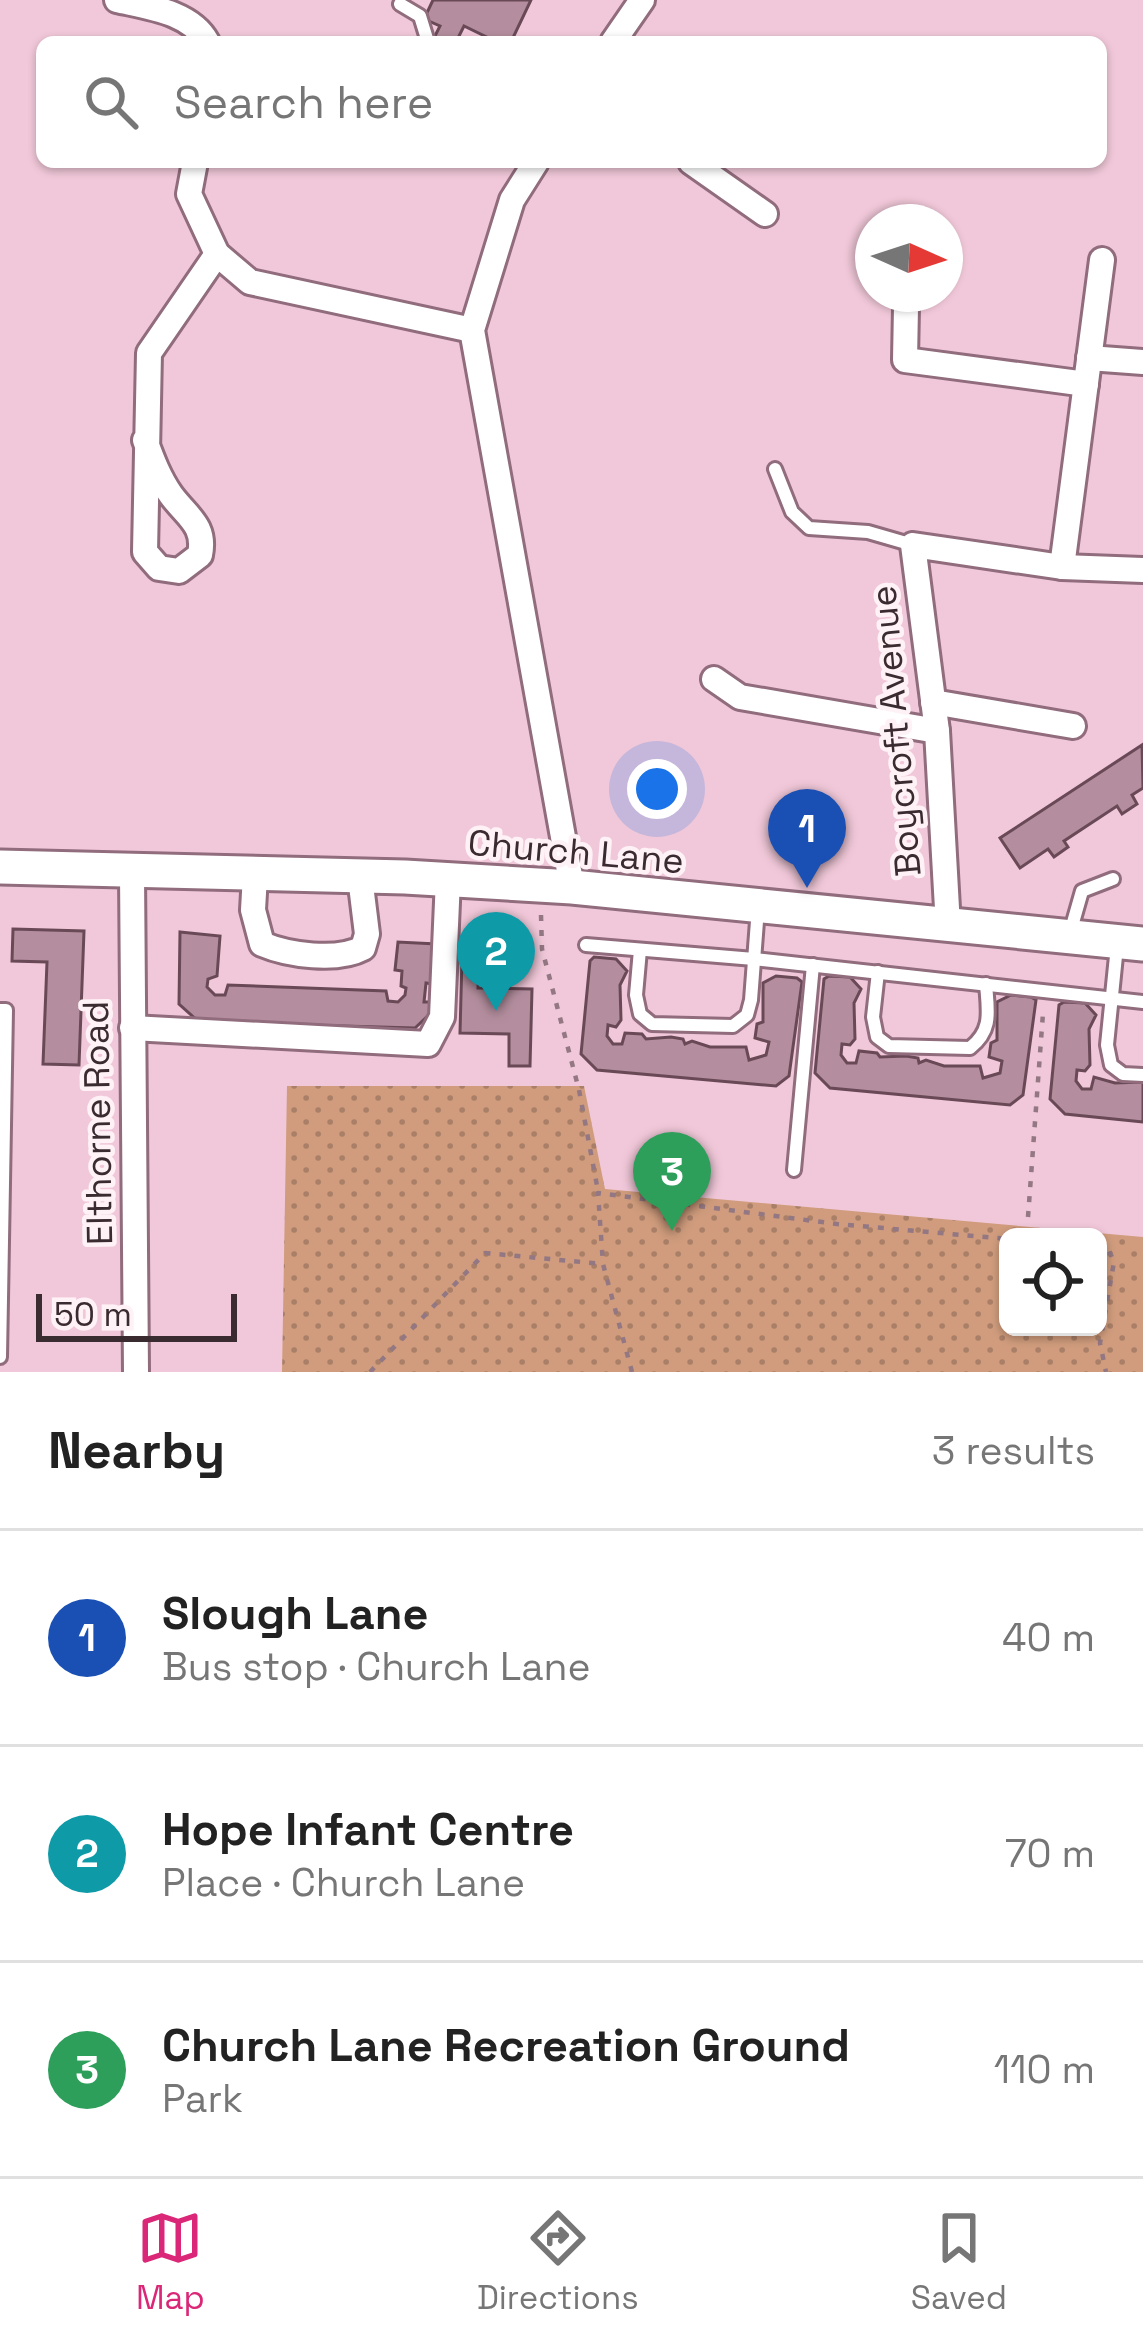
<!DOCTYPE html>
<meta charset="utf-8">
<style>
:root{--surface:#fff;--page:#f6f6f6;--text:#222;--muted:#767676;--line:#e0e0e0;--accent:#db2777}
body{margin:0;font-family:"Space Grotesk",sans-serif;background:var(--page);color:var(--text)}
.controls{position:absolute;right:36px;bottom:36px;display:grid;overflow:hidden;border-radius:18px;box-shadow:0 3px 9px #0004}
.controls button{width:108px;height:108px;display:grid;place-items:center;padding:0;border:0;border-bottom:3px solid var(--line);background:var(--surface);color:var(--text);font:60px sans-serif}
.compass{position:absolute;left:855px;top:204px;width:108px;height:108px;border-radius:50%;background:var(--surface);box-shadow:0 3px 9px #0004;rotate:93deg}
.scale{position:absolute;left:36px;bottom:30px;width:201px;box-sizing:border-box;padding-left:12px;border:6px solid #3a2b31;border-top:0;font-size:33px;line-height:42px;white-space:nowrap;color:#3a2b31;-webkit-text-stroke:9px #fff2f7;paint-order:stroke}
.you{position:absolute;left:657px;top:789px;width:42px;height:42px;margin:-30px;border:9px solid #fff;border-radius:50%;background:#1a73e8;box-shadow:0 0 0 18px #1a73e833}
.badge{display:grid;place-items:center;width:78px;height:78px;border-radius:50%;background:var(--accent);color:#fff;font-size:39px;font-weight:700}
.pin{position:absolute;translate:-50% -99px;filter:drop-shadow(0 3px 6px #0008)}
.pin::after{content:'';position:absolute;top:63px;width:42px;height:36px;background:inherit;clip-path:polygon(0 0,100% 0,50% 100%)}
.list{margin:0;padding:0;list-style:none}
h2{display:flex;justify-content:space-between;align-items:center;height:156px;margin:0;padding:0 48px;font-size:51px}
h2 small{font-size:39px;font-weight:400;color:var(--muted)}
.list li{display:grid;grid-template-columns:78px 1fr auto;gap:36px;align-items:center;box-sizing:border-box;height:216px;padding:0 48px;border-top:3px solid var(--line)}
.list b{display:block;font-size:45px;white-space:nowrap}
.list p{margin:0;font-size:39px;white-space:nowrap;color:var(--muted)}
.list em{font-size:39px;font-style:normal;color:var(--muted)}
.icon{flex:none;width:66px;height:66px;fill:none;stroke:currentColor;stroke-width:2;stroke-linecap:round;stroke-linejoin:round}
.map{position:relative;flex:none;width:1143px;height:1372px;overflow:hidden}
.search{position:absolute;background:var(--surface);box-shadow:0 3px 9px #0004;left:36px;right:36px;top:36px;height:132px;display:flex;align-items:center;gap:30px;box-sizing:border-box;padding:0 42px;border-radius:18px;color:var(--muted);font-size:45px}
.sheet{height:804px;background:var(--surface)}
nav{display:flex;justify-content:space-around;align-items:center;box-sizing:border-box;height:168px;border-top:3px solid var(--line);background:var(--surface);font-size:33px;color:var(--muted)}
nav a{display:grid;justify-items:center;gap:6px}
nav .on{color:var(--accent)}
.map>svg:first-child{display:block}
.grass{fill:url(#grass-dots);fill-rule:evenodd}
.building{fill:#b48e9e;stroke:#6a4957;stroke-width:3}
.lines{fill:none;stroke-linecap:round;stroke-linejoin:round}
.service-casing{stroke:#906c7c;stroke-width:18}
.minor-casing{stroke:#906c7c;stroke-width:30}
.secondary-casing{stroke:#906c7c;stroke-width:39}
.path{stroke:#937883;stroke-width:4.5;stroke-dasharray:6 9;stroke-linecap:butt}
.service{stroke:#fff;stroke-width:12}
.minor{stroke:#fff;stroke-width:24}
.secondary{stroke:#fff;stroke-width:33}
.labels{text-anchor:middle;stroke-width:9;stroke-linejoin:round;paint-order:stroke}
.street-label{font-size:36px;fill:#3a2b31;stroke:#fff2f7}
</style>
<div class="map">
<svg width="1143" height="1372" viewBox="0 0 1143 1372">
<defs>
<pattern id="grass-dots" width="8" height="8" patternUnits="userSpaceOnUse" patternTransform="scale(3)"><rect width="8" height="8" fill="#d09c7d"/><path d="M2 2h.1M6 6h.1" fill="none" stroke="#aa7f67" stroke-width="1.8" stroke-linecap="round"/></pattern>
</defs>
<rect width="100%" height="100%" fill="#f1c8d9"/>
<path class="grass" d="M287,1086H584L605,1189L1143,1237V1372H282ZM1008,1237H1098V1327H1008Z"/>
<g class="building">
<path d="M433,0H531L511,42H497L464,26L456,42L434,38L440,26L424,19Z"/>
<path d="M1142,745L1143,788L1132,795L1137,804L1122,814L1117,806L1064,841L1068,847L1054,857L1048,849L1020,868L1000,838Z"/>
<path d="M13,929L84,931L79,1065L43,1064L47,962L12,961Z"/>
<path d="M180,932L220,936L217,976L208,979L207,987L215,995H225L228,985L386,991L388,1001L398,1002L405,995L406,988L401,986L402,971L395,970L398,942L436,944L433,984L426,983L424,1002H432V1012L415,1028L199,1022L179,1004Z"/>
<path d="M594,957L616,959L627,971L620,985L621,1020L616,1027L608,1025L607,1036L613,1044H622L625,1033L642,1034L646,1039L671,1037L683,1039L685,1044L692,1041L710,1047H746L749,1060L766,1055L769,1042L755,1038L757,1024L763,1022V983L776,976L797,978L802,982L789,1076L776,1086L597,1070L581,1054L590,961Z"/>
<path d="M462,958L479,959L478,988L532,989L530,1066H509V1034L460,1033Z"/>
<path d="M829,976L850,977L861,989L854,1003L855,1039L850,1045L842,1044L841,1055L847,1063H856L859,1051L877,1053L880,1057L906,1056L918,1058L919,1063L926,1060L944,1066H980L983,1078L1000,1073L1002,1061L989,1057L991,1043L997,1040V1002L1011,995L1031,997L1036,1000L1023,1095L1010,1105L830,1088L815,1073L824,979Z"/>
<path d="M1064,1002L1085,1003L1096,1015L1089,1029L1090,1065L1085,1071L1077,1070L1076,1081L1082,1089H1091L1094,1077L1115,1083L1143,1082V1122L1065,1114L1050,1099L1059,1005Z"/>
</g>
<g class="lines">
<defs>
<g id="service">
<path d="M400,4L420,16L428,42"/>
<path d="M775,469L792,512L809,528L868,532L913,545"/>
<path d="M1070,933L1082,891L1113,879"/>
<path d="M586,945L754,959L1143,1002"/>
<path d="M1117,946L1107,1045L1111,1065L1123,1074L1143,1075"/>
<path d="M640,950L636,995L640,1014L652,1024L733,1026L747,1015L751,1000L758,908"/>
<path d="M878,972L873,1017L877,1037L889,1046L970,1048C993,1030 988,1011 986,984"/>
<path d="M0,1010H6L0,1357"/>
<path d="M794,1170L813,965"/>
</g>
<g id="minor">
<path d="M117,0C148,7 191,12 207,42"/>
<path d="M613,42L642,0"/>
<path d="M195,162L189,194L217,254L250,282L472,330"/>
<path d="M536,162L512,200L472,330L572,887"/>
<path d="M691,162L765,214"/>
<path d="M906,307L905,360L1086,384"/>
<path d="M1089,358L1143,362"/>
<path d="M145,440C152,459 159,478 171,495C187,517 206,525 200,555L179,571L159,568L145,552L149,353L217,254"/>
<path d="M1062,567L1102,260"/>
<path d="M714,679L740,697L937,731"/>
<path d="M933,702L1073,726"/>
<path d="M132,873L136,1372"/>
<path d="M255,875L253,910L262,944C288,955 337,962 363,948L367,934L360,877"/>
<path d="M948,926L937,731L913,545L1062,567L1143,570"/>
<path d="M132,1028L428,1044L442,1017L448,879"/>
</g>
<path id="secondary" d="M0,867L405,877L572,887L1143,944"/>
</defs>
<use href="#service" class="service-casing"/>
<use href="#minor" class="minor-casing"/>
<use href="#secondary" class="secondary-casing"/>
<g class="path">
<path d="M541,915L542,949L579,1090L598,1191"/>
<path d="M1028,1217L1043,1013"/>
<path d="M1098,1245L1107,1246L1114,1262L1100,1343L1106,1372"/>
<path d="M370,1372L485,1253L603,1264"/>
<path d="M632,1372L603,1264L598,1193L837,1224L1008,1239"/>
</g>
<use href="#service" class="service"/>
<use href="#minor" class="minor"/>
<use href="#secondary" class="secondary"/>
</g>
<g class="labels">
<g class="street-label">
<text transform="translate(895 731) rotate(-95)" y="13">Boycroft Avenue</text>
<text transform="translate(576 851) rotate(5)" y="13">Church Lane</text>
<text transform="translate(97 1123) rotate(-91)" y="13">Elthorne Road</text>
</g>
</g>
</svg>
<div class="controls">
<button><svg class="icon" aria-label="locate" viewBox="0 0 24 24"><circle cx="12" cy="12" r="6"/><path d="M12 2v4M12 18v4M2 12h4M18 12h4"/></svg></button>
</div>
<svg class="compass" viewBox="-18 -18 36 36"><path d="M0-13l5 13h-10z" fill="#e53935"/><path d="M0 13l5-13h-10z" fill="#767676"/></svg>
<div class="scale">50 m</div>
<div class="you"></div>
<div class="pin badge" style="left:807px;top:888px;background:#1a4fb4">1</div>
<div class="pin badge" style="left:496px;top:1011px;background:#0f9aa8">2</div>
<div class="pin badge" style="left:672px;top:1231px;background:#2e9e5b">3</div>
<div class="search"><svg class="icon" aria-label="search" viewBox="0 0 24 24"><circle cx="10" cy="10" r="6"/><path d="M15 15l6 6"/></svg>Search here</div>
</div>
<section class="sheet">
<h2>Nearby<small>3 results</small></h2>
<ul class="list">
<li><span class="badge" style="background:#1a4fb4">1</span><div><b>Slough Lane</b><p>Bus stop · Church Lane</p></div><em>40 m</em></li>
<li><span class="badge" style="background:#0f9aa8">2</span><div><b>Hope Infant Centre</b><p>Place · Church Lane</p></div><em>70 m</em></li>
<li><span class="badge" style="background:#2e9e5b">3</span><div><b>Church Lane Recreation Ground</b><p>Park</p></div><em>110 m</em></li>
</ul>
</section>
<nav>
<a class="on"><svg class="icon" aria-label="map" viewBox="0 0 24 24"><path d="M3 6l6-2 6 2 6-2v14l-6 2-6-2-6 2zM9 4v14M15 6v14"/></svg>Map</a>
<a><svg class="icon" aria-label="directions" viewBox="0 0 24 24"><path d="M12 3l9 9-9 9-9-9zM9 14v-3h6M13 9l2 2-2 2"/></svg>Directions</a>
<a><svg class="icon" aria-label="saved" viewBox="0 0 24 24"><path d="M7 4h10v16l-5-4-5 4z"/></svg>Saved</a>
</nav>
